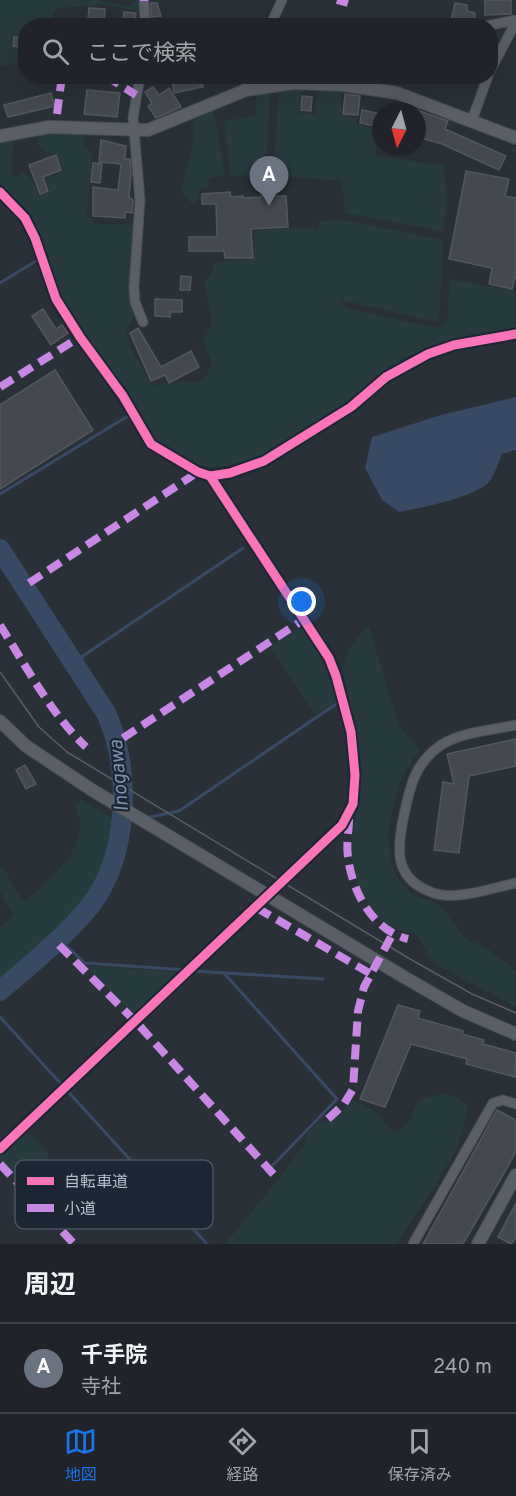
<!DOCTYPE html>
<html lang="ja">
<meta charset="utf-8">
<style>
:root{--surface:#20242a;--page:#282c32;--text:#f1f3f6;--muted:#a2a4a8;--line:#3d4147;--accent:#1a73e8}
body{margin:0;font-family:Overpass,"Noto Sans JP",sans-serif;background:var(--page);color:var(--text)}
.compass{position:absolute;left:372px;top:102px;width:54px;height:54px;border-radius:50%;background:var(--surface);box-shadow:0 6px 24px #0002;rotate:186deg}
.you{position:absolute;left:302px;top:602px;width:21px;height:21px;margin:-15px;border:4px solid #fff;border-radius:50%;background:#1a73e8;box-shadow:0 0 0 9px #1a73e833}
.badge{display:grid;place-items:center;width:39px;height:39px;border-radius:50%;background:var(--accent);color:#fff;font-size:20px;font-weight:700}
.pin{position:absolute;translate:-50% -50px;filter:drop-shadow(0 2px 3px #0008)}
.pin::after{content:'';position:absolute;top:32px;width:21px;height:18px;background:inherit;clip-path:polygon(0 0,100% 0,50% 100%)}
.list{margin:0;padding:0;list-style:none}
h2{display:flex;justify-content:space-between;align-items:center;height:78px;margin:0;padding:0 24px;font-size:26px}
h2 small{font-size:20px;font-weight:400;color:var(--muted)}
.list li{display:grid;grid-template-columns:39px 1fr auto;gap:18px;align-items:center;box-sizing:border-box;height:90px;padding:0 24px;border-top:2px solid var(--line)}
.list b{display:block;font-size:22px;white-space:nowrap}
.list p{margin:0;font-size:20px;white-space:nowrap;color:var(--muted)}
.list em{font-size:20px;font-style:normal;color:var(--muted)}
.icon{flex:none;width:33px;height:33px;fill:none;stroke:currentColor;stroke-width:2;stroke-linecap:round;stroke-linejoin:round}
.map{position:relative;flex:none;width:516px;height:1244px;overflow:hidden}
.search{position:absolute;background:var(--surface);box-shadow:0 6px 24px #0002;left:18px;right:18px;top:18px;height:66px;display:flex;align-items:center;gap:15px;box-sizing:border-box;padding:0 21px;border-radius:24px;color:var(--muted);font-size:22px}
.sheet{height:168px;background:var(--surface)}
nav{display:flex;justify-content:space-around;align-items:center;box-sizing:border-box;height:84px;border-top:2px solid var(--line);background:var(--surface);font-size:16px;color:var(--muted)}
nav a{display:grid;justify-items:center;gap:3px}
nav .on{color:var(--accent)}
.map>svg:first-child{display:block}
.green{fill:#273a3e}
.water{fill:#384963}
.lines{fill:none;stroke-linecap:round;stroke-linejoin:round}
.stream{stroke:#384963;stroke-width:3}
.river{stroke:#384963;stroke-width:20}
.building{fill:#444950;stroke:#52575f;stroke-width:1.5}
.minor-casing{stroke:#484c53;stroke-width:11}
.tertiary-casing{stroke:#484c53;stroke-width:14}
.minor{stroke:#5a5e66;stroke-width:9}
.tertiary{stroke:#5a5e66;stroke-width:12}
.tram{stroke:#595d64;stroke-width:1.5}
.tertiary-bridge-casing{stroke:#484c53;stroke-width:14;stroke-linecap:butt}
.tertiary-bridge{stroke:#5a5e66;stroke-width:12}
.quiet{stroke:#c787e3;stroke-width:8;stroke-dasharray:15 8;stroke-linecap:butt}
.cycleway-casing{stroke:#1d2633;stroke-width:13}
.cycleway{stroke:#fb73b8;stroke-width:9}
.labels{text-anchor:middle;stroke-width:4.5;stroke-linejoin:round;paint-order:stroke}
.water-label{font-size:20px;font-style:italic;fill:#7c92b1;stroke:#1d2633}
.key{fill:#1d2633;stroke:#4a5360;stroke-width:1.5}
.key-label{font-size:16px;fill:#b4bcc9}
</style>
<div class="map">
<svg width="516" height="1244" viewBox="0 0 516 1244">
<rect width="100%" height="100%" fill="#2a3038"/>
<g class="green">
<path d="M0,0H99L130,6L135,0H141V9L138,11L104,5L57,8L48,25L26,26L25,60L10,65H0Z"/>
<path d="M279,89L301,90L298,113L315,114L317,90L341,91V116L358,118L357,124L377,129L376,155L444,166L447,204L443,231L345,213L342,181L273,175Z"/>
<path d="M270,92L266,175L231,176L224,121L256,116V94Z"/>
<path d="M213,109L225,175L209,178L208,188L199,190V200L192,204L181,190L194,141V120Z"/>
<path d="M51,132H85L84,148L92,152L87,216L95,224H134L131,300L135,315L126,331L130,346L151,385L200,381L206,376L212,364L203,342L212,321L204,282L209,278L215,263L254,259L255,231L310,227L318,231L320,221L343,220L443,240L439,322L341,300L346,308L436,328L442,327L448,319L449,279L516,291V330L453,341L427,349L403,359L347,404L261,456L228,466H198L154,441L126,392L81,333L58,296L34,225L0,184V141H13C15,155 9,164 14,177L24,172L31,178L39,196L50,192L46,178L64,172L57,154L46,152L38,144L39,135Z"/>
<path d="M303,626L325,660L339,699L315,714L270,646Z"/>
<path d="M369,626L399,726L420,750C393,780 374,853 404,887C415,900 435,899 443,909C451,917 456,931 466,938C473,943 483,945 491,951C499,957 506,964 516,970V1007L434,964L416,935L387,926L374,912L357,883L351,855L360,776L356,734L343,671L348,651L365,628Z"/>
<path d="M81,799L118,821C99,907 63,931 0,986V927L13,915L0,891V867L5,869L13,887L24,902C47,882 80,857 80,823C80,818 76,812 75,806Z"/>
<path d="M85,966L182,972L136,1016Z"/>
<path d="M445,1093L458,1097L468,1107C461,1159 423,1200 397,1244H225L285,1171L305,1143L307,1134L320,1122L336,1117L353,1100L375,1111L394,1132L408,1124L418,1101Z"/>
<path d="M26,1129L50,1154L20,1183L0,1162V1153Z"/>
</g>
<path class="water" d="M516,397V450L502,454C498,463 494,477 488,483C472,498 420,508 399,512L382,500L365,468L372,437L441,415Z"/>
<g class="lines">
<g class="stream">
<path d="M0,283L36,261"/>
<path d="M0,494L128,416"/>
<path d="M74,662L243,548"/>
<path d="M146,818L179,811L336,704"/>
<path d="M122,822L134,820"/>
<path d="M59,939L85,963L186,970"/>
<path d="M193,971L323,979"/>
<path d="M224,973L337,1099L273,1165"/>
<path d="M0,1017L207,1244"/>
</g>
<path class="river" d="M0,549L106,713C132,769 129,856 90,906C64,938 31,964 0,991"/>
</g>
<g class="building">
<path d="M485,0H511V14L485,15Z"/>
<path d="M151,3H157L161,16L151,17Z"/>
<path d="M455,3L467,5V11L475,13L474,25H450Z"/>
<path d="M89,8L105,9L104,22L88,20Z"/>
<path d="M124,12L136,13L134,26L122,25Z"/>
<path d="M14,37L26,38V48L13,46Z"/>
<path d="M187,76H201L203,87L174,93L172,79Z"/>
<path d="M153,87L159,95L169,88L181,107L156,118L148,106L152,103L145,92Z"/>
<path d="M87,90L120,93L117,117L84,114Z"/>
<path d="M51,93L55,106L8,117L4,105Z"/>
<path d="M345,94L360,96L358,115L343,114Z"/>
<path d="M302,96L312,97L311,111L301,110Z"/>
<path d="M362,110L377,113L374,126L360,123Z"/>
<path d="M417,110L448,121L445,129L506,156L499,170L442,144L417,137Z"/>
<path d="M101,140L126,146L125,159H130L131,174L129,197L133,200L132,213L125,212V218L93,216V187L118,190L121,164L99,162Z"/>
<path d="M56,155L61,170L43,177L48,191L40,194L29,165Z"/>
<path d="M93,163L102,164L100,183L91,182Z"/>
<path d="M466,171L509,179L505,196L516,198V274L512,289L489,284L492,268L449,259Z"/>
<path d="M230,192L231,197L243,196V198L261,197V192H275V196H286L288,227L251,229L253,258H225L224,251H189V237H217L216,204H202V194Z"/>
<path d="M181,276L191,277L190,290H180Z"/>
<path d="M155,299L182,300V312H170V317L155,316Z"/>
<path d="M43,309L56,329L62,325L68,333L51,345L32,316Z"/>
<path d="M138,328L161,367L191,351L199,367L169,383L165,375L151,381L130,333Z"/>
<path d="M55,370L93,430L0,489V405Z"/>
<path d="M516,739V766L469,776L459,853L434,850L443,782L454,784L447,754Z"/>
<path d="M25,765L36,784L26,789L16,770Z"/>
<path d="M398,1005L420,1011L418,1018L463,1031L462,1034L484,1040L483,1044L516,1053L515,1077L466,1064L467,1059L411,1044L385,1107L360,1099Z"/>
<path d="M497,1110L516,1120V1151L506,1170L463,1244H423Z"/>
<path d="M516,1203V1238L511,1244L498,1237Z"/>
</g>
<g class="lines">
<defs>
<g id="minor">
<path d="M144,1L145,26"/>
<path d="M270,26L282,0"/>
<path d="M486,26L516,20"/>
<path d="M490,71L516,22"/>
<path d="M140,76L133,118L140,200L134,287L135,302L143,322"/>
<path d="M246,90L248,76"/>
<path d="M472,120L488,76"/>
<path d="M0,192L25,218L35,238L56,299L80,337L123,396L151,444L198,472L210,476L230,473L264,461L351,407L386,377L428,354L454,345L516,334"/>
<path d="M516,725C493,730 461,732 441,745C415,763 410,786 404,815C397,847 393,878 431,892C456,902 490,888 516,883"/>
<path d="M0,1149L342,825L353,804L355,775L351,732L336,676L329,658L210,476"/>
<path d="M413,1244L493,1103L503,1100L516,1104"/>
</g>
<g id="tertiary">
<path d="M0,136L49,127L148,130L246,90L294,83L343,85L397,93L516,138"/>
<path d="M0,721L26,746L92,790"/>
<path d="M404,977L463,1011L516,1034"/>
<path d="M478,1244L516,1175"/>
</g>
</defs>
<use href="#minor" class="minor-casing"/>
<use href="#tertiary" class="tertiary-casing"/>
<use href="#minor" class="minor"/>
<use href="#tertiary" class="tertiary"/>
<path class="tram" d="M0,672L39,727L67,752L410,959L472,994L516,1013"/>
<defs>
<path id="tertiary-bridge" d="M92,790L404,977"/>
</defs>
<use href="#tertiary-bridge" class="tertiary-bridge-casing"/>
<use href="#tertiary-bridge" class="tertiary-bridge"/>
<g class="quiet">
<path d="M144,0V1"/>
<path d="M337,0L348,3"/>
<path d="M106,76L136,95"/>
<path d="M57,114L62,76"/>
<path d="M0,387L80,337"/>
<path d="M29,583L198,472"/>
<path d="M0,625C26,666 51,714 86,747"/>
<path d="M123,738L303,620"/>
<path d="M349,819C349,831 346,844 348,857C352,891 372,930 408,939"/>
<path d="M257,908L371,974"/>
<path d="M59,945L136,1022L275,1176"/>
<path d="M328,1119L344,1104L353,1089L358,1011L364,987L392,935"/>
<path d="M0,1164L74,1244"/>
</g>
<defs>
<g id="cycleway">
<path d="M0,192L25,218L35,238L56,299L80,337L123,396L151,444L198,472L210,476L230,473L264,461L351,407L386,377L428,354L454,345L516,334"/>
<path d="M0,1149L342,825L353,804L355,775L351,732L336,676L329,658L210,476"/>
</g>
</defs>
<use href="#cycleway" class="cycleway-casing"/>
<use href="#cycleway" class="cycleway"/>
</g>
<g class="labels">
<g class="water-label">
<text transform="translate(118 776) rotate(-95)" y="7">Inogawa</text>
</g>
</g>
<rect x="15" y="1160" width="198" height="69" rx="9" class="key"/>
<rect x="27" y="1177" width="27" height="8" fill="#fb73b8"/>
<rect x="27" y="1204" width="27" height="8" fill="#c787e3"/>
<g class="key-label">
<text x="64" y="1187">自転車道</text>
<text x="64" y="1214">小道</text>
</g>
</svg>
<svg class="compass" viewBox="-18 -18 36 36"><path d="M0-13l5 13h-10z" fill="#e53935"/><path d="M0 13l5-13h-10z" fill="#a2a4a8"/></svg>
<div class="you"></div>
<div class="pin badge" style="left:269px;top:206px;background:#6b7280">A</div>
<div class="search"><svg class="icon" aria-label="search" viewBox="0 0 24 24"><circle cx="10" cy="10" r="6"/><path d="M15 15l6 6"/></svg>ここで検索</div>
</div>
<section class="sheet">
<h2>周辺<small></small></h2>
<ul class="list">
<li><span class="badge" style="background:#6b7280">A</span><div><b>千手院</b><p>寺社</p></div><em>240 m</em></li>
</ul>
</section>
<nav>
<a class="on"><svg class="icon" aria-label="map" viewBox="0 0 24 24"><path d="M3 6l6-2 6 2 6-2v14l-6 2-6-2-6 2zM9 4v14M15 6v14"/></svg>地図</a>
<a><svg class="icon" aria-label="directions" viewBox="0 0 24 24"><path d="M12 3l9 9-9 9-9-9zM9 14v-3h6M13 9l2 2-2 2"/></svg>経路</a>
<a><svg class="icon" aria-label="saved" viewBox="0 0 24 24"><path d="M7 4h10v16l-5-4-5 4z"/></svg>保存済み</a>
</nav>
